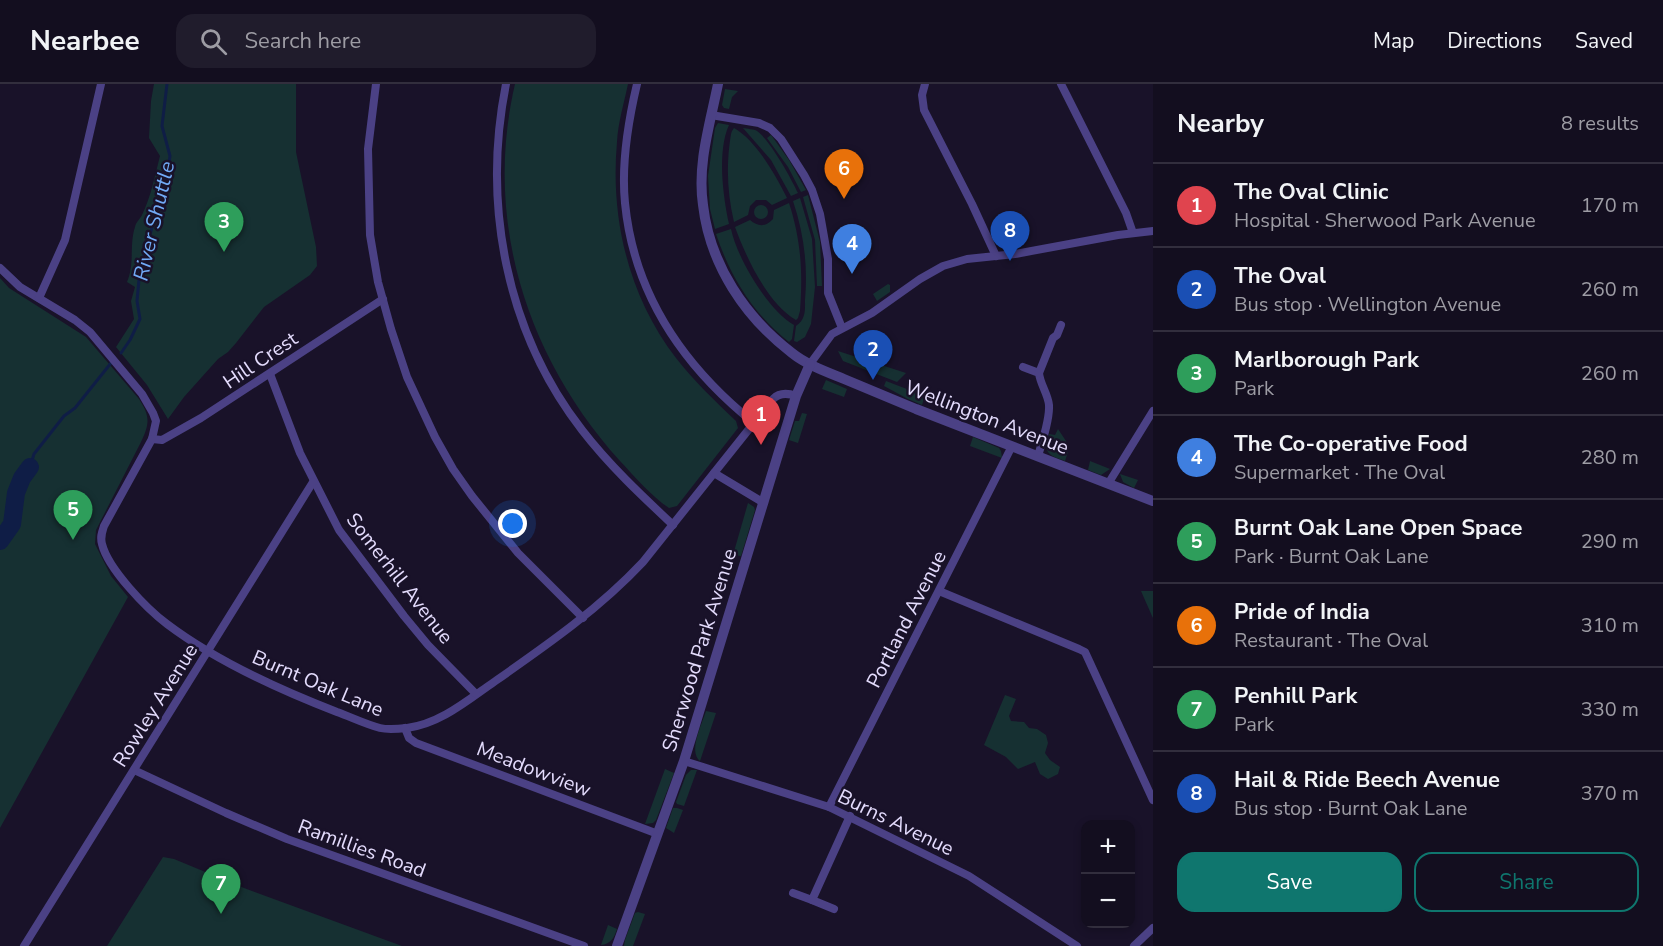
<!DOCTYPE html>
<meta charset="utf-8">
<style>
:root{--surface:#130e1f;--page:#201c2c;--text:#f1f3f6;--muted:#9d9ca4;--line:#322e3d;--accent:#0f766e}
body{margin:0;font-family:"Nunito Sans",sans-serif;background:var(--page);color:var(--text)}
.controls{position:absolute;right:18px;bottom:18px;display:grid;overflow:hidden;border-radius:12px;box-shadow:0 3px 9px #0003}
.controls button{width:54px;height:54px;display:grid;place-items:center;padding:0;border:0;border-bottom:2px solid var(--line);background:var(--surface);color:var(--text);font:30px sans-serif}
.you{position:absolute;left:513px;top:440px;width:21px;height:21px;margin:-15px;border:4px solid #fff;border-radius:50%;background:#1a73e8;box-shadow:0 0 0 9px #1a73e833}
.badge{display:grid;place-items:center;width:39px;height:39px;border-radius:50%;background:var(--accent);color:#fff;font-size:20px;font-weight:700}
.pin{position:absolute;translate:-50% -50px;filter:drop-shadow(0 2px 3px #0008)}
.pin::after{content:'';position:absolute;top:32px;width:21px;height:18px;background:inherit;clip-path:polygon(0 0,100% 0,50% 100%)}
.list{margin:0;padding:0;list-style:none}
h2{display:flex;justify-content:space-between;align-items:center;height:78px;margin:0;padding:0 24px;font-size:26px}
h2 small{font-size:20px;font-weight:400;color:var(--muted)}
.list li{display:grid;grid-template-columns:39px 1fr auto;gap:18px;align-items:center;box-sizing:border-box;height:84px;padding:0 24px;border-top:2px solid var(--line)}
.list b{display:block;font-size:22px;white-space:nowrap}
.list p{margin:0;font-size:20px;white-space:nowrap;color:var(--muted)}
.list em{font-size:20px;font-style:normal;color:var(--muted)}
.actions{display:flex;gap:12px;padding:18px 24px}
.actions a{flex:1;padding:14px 0;border:2px solid var(--accent);border-radius:18px;text-align:center;font-size:21px;color:var(--accent)}
.actions .main{background:var(--accent);color:#fff}
.icon{flex:none;width:33px;height:33px;fill:none;stroke:currentColor;stroke-width:2;stroke-linecap:round;stroke-linejoin:round}
.map{position:relative;flex:none;width:1153px;height:862px;overflow:hidden}
header{display:flex;align-items:center;gap:36px;box-sizing:border-box;height:84px;padding:0 30px;background:var(--surface);border-bottom:2px solid var(--line)}
header strong{font-size:28px}
nav{display:flex;gap:33px;margin-inline-start:auto;font-size:21px}
.search{width:420px;height:54px;background:var(--page);display:flex;align-items:center;gap:15px;box-sizing:border-box;padding:0 21px;border-radius:18px;color:var(--muted);font-size:22px}
main{display:flex}
aside{flex:1;background:var(--surface)}
.map>svg:first-child{display:block}
.green{fill:#163032}
.lines{fill:none;stroke-linecap:round;stroke-linejoin:round}
.stream{stroke:#0f1d46;stroke-width:3}
.river{stroke:#0f1d46;stroke-width:18}
.minor{stroke:#4b4185;stroke-width:8}
.tertiary{stroke:#4b4185;stroke-width:10}
.labels{text-anchor:middle;stroke-width:5;stroke-linejoin:round;paint-order:stroke}
.street-label{font-size:20px;fill:#e4dcfd;stroke:#191229}
.water-label{font-size:21px;font-style:italic;fill:#71aaf6;stroke:#191229}
</style>
<header>
<strong>Nearbee</strong>
<div class="search"><svg class="icon" aria-label="search" viewBox="0 0 24 24"><circle cx="10" cy="10" r="6"/><path d="M15 15l6 6"/></svg>Search here</div>
<nav><a>Map</a><a>Directions</a><a>Saved</a></nav>
</header>
<main>
<div class="map">
<svg width="1153" height="862" viewBox="0 0 1153 862">
<rect width="100%" height="100%" fill="#191229"/>
<g class="green">
<path d="M154,0H296V68L316,163L317,182L310,191L264,223L236,259L228,268L218,275L184,313L168,335L147,301L116,263L134,235L131,217L135,203L127,198C135,180 129,161 135,143C136,138 140,135 142,131C151,113 155,91 160,72L149,54L151,17Z"/>
<path d="M515,0H628C624,19 618,39 617,58C610,135 629,213 676,274C694,297 715,317 736,337L738,344L677,422L669,424C651,412 635,393 620,377C527,274 483,137 515,0Z"/>
<path d="M725,5L738,7L732,13L729,25L724,24L722,21Z"/>
<path d="M718,39L729,41C717,67 723,112 729,140L715,145L710,125L708,92L715,44Z"/>
<path d="M734,44C756,56 776,92 787,114L772,121L766,116H756L750,122L748,131L734,138C727,108 726,80 731,50L732,47Z"/>
<path d="M743,44C747,45 754,45 757,47C770,56 791,94 798,109L791,112L771,76Z"/>
<path d="M771,51L789,76L806,106L801,108L788,83L767,54Z"/>
<path d="M808,111L820,158L822,202H817L815,156L803,113Z"/>
<path d="M800,114L812,155L815,203L811,240L805,253L797,258L794,257L796,242C806,235 805,226 805,216C808,182 804,150 793,117Z"/>
<path d="M789,119C801,156 803,188 800,227L798,234L796,236C767,219 746,173 735,143L750,136C758,143 766,143 773,135L774,126Z"/>
<circle cx="761" cy="128" r="7"/>
<path d="M731,145C737,174 768,226 794,241L792,255L789,258C753,230 730,192 716,150Z"/>
<path d="M0,194L9,204L86,253L139,315C150,332 150,339 141,358L96,446L95,460L111,492L128,513L0,744Z"/>
<path d="M888,200L890,201V208L877,217L873,210Z"/>
<path d="M838,267L906,289L897,298L843,277Z"/>
<path d="M826,296L847,305L844,313L822,305Z"/>
<path d="M886,297L925,312L922,321L908,315L884,302Z"/>
<path d="M802,329L807,330L798,359L789,356L795,337H799Z"/>
<path d="M1058,345L1066,357L1069,365L1051,358L1048,355L1049,350L1055,351Z"/>
<path d="M973,353L999,364L1001,367L1002,374L970,362Z"/>
<path d="M1046,360L1068,368L1065,377C1055,373 1046,372 1046,360Z"/>
<path d="M1090,377L1110,385L1101,391L1088,386Z"/>
<path d="M1120,390L1138,396L1134,404L1123,398Z"/>
<path d="M748,419L754,423L755,426L741,472L733,471Z"/>
<path d="M1141,507H1153V534L1152,532Z"/>
<path d="M1005,611L1016,615L1009,632L1011,637L1024,638L1029,644L1037,645L1046,651L1048,659L1045,669L1050,676L1060,683L1058,690L1048,695L1040,690L1035,678L1018,685L1006,673L984,661Z"/>
<path d="M706,627L716,629L700,677C688,667 702,640 706,627Z"/>
<path d="M665,685L674,689L656,736L653,739L645,740Z"/>
<path d="M691,686H697L684,722L677,720L676,718L686,691Z"/>
<path d="M673,724H677L683,726L674,749L666,744Z"/>
<path d="M163,773L174,775L244,804L402,862H107Z"/>
<path d="M638,828L645,830L633,862H624L625,856L635,829Z"/>
<path d="M608,841L617,845C614,854 611,860 601,861Z"/>
</g>
<g class="lines">
<g class="stream">
<path d="M121,269L130,256L140,235L137,217L140,185L167,92L170,72L162,42L167,0"/>
<path d="M30,383L34,370L64,332L75,324L111,279"/>
</g>
<path class="river" d="M0,457L12,440L16,409L22,394L30,383"/>
<g class="minor">
<path d="M376,0L368,65L370,151L378,198L391,245L407,293L435,353L453,385L472,412L518,469L583,534"/>
<path d="M506,0C482,120 506,248 582,346C609,381 641,411 673,441"/>
<path d="M637,0C628,38 621,79 625,119C634,211 683,282 754,339"/>
<path d="M925,0L922,11L924,26L972,120L996,172"/>
<path d="M1061,0L1126,129L1133,149"/>
<path d="M711,31L759,39L770,44L781,55L804,91L812,106L820,130L828,175V209L842,244"/>
<path d="M0,184L20,203L75,236L90,248L142,310L153,329L156,337L152,355L104,442C102,448 100,453 102,460C108,485 147,525 167,540C216,577 280,606 337,628C351,633 365,640 380,644C388,646 398,645 407,644C440,640 468,616 494,598C547,561 599,525 643,478L773,315C780,308 788,309 796,312"/>
<path d="M39,214L65,156L101,0"/>
<path d="M810,280L832,250L872,229L920,195L943,182L967,175L1015,170L1118,151L1153,147"/>
<path d="M1023,283L1039,289C1040,300 1048,310 1049,321C1050,336 1042,358 1038,372"/>
<path d="M1039,289L1053,254L1057,251L1061,241"/>
<path d="M270,290L300,369L339,446L404,532L428,561L476,610"/>
<path d="M152,355L162,356L201,334L383,215"/>
<path d="M714,389L764,419"/>
<path d="M1108,400L1153,327"/>
<path d="M939,507L1079,565L1085,568L1153,716"/>
<path d="M405,644L409,654L416,659L658,750"/>
<path d="M684,677L829,723L969,792L1077,862"/>
<path d="M134,686L226,729L287,755L584,862"/>
<path d="M829,723L1012,362"/>
<path d="M793,809L812,816"/>
<path d="M834,825L812,816L850,732"/>
<path d="M24,862L313,398"/>
<path d="M1134,862L1153,844"/>
</g>
<g class="tertiary">
<path d="M718,0C710,40 697,80 703,121C710,181 745,233 792,269C807,281 827,288 844,295C868,305 892,315 916,325C995,356 1074,387 1153,417"/>
<path d="M617,862L684,677L796,312L810,280"/>
</g>
</g>
<g class="labels">
<g class="street-label">
<text transform="translate(260 276) rotate(-34)" y="7">Hill Crest</text>
<text transform="translate(987 333) rotate(21)" y="7">Wellington Avenue</text>
<text transform="translate(400 494) rotate(52)" y="7">Somerhill Avenue</text>
<text transform="translate(906 535) rotate(-63)" y="7">Portland Avenue</text>
<text transform="translate(699 566) rotate(-73)" y="7">Sherwood Park Avenue</text>
<text transform="translate(318 599) rotate(23)" y="7">Burnt Oak Lane</text>
<text transform="translate(155 621) rotate(-58)" y="7">Rowley Avenue</text>
<text transform="translate(534 685) rotate(21)" y="7">Meadowview</text>
<text transform="translate(896 738) rotate(26)" y="7">Burns Avenue</text>
<text transform="translate(362 764) rotate(20)" y="7">Ramillies Road</text>
</g>
<g class="water-label">
<text transform="translate(154 137) rotate(-77)" y="7">River Shuttle</text>
</g>
</g>
</svg>
<div class="controls">
<button>+</button>
<button>−</button>
</div>
<div class="you"></div>
<div class="pin badge" style="left:761px;top:361px;background:#e0444e">1</div>
<div class="pin badge" style="left:873px;top:296px;background:#1a4fb4">2</div>
<div class="pin badge" style="left:224px;top:168px;background:#2e9e5b">3</div>
<div class="pin badge" style="left:852px;top:190px;background:#3f7fe0">4</div>
<div class="pin badge" style="left:73px;top:456px;background:#2e9e5b">5</div>
<div class="pin badge" style="left:844px;top:115px;background:#e8710a">6</div>
<div class="pin badge" style="left:221px;top:830px;background:#2e9e5b">7</div>
<div class="pin badge" style="left:1010px;top:177px;background:#1a4fb4">8</div>
</div>
<aside>
<h2>Nearby<small>8 results</small></h2>
<ul class="list">
<li><span class="badge" style="background:#e0444e">1</span><div><b>The Oval Clinic</b><p>Hospital · Sherwood Park Avenue</p></div><em>170 m</em></li>
<li><span class="badge" style="background:#1a4fb4">2</span><div><b>The Oval</b><p>Bus stop · Wellington Avenue</p></div><em>260 m</em></li>
<li><span class="badge" style="background:#2e9e5b">3</span><div><b>Marlborough Park</b><p>Park</p></div><em>260 m</em></li>
<li><span class="badge" style="background:#3f7fe0">4</span><div><b>The Co-operative Food</b><p>Supermarket · The Oval</p></div><em>280 m</em></li>
<li><span class="badge" style="background:#2e9e5b">5</span><div><b>Burnt Oak Lane Open Space</b><p>Park · Burnt Oak Lane</p></div><em>290 m</em></li>
<li><span class="badge" style="background:#e8710a">6</span><div><b>Pride of India</b><p>Restaurant · The Oval</p></div><em>310 m</em></li>
<li><span class="badge" style="background:#2e9e5b">7</span><div><b>Penhill Park</b><p>Park</p></div><em>330 m</em></li>
<li><span class="badge" style="background:#1a4fb4">8</span><div><b>Hail &amp; Ride Beech Avenue</b><p>Bus stop · Burnt Oak Lane</p></div><em>370 m</em></li>
</ul>
<div class="actions"><a class="main">Save</a><a>Share</a></div>
</aside>
</main>
